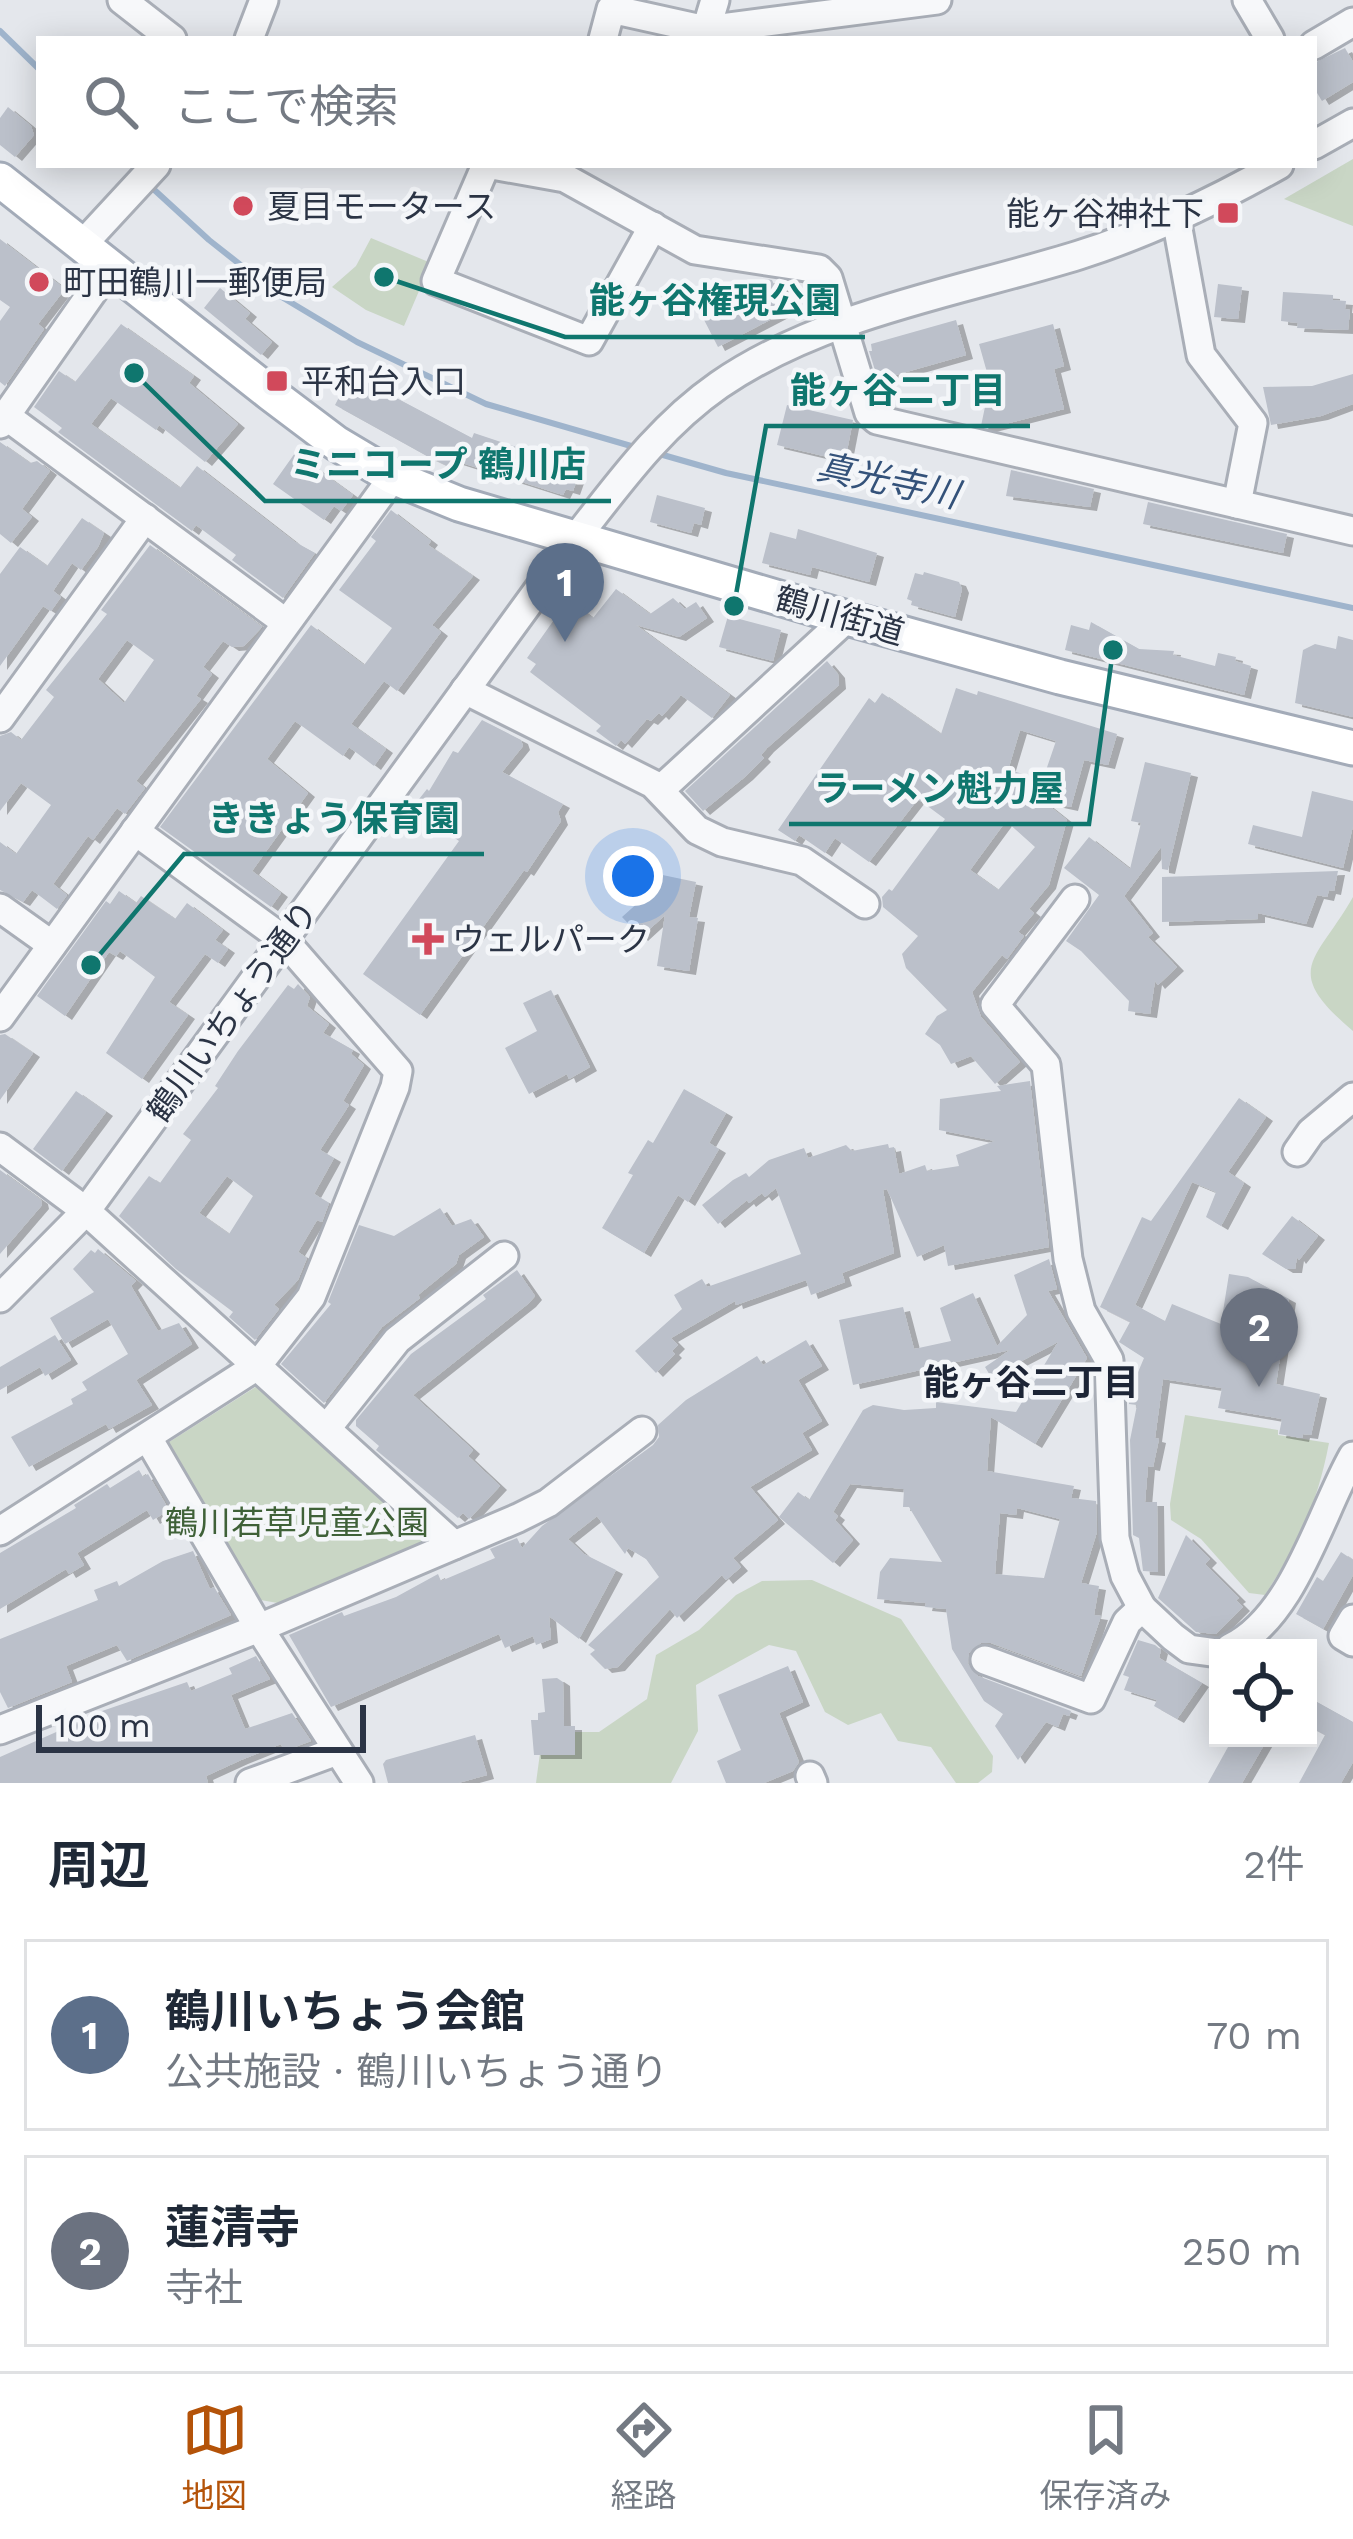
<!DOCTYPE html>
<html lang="ja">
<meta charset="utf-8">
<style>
:root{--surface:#fff;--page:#f6f6f7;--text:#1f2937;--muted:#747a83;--line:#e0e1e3;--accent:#b45309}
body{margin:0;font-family:"Work Sans","Noto Sans JP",sans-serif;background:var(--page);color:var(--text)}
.controls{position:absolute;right:36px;bottom:36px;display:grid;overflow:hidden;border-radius:0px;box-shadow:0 6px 30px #0003}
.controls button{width:108px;height:108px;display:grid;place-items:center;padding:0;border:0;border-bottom:3px solid var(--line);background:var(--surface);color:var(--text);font:60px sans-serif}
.scale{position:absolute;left:36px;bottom:30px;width:330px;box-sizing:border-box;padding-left:12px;border:6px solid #2b3445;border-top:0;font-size:33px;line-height:42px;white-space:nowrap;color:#2b3445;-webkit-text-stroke:9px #f4f6f9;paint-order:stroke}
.you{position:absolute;left:633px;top:876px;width:42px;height:42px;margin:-30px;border:9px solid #fff;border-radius:50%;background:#1a73e8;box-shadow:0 0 0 18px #1a73e833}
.badge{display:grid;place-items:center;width:78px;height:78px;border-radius:50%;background:var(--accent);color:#fff;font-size:39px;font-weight:700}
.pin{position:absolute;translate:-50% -99px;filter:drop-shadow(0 3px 6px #0008)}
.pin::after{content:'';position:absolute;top:63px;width:42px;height:36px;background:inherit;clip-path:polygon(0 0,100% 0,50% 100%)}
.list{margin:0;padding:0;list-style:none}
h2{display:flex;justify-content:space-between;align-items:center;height:156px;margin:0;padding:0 48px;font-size:51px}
h2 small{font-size:39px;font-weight:400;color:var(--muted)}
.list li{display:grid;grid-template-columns:78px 1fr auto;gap:36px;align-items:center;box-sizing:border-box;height:192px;margin:0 24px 24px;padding:0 24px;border:3px solid var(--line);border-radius:0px}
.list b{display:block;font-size:45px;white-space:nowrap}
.list p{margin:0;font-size:39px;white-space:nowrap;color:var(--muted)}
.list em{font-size:39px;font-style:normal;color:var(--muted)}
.icon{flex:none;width:66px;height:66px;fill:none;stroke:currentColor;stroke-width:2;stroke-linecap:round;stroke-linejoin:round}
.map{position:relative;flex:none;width:1353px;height:1783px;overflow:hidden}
.search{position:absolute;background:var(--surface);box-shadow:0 6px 30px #0003;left:36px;right:36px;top:36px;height:132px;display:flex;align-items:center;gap:30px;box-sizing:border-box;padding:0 42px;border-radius:0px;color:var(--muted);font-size:45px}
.sheet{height:588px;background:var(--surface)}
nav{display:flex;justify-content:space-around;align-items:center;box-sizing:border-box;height:168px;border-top:3px solid var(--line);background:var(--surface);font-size:33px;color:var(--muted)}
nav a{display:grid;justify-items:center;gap:6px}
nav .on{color:var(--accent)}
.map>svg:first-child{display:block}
.green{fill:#c9d6c5}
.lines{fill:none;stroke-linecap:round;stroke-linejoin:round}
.stream{stroke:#9fb4cc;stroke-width:6}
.building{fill:#bbc0ca;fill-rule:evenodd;filter:url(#shadow)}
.minor-casing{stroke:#a9aeb7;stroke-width:33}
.major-casing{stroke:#a3abb8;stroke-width:39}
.minor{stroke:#f7f8fa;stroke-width:27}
.major{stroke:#fff;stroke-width:33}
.poi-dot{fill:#d1495b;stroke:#f4f6f9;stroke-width:4.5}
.labels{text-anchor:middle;stroke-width:9;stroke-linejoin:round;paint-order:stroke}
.poi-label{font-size:33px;fill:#2b3445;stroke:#f4f6f9;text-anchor:start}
.street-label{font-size:33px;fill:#2b3445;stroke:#f4f6f9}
.park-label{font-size:33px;fill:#3f6138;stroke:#f4f6f9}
.water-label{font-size:36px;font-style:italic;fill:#34527a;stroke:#f4f6f9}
.neighbourhood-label{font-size:36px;font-weight:bold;fill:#1d2536;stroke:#f4f6f9}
.leader{fill:none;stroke:#0f766e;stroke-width:4.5}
.callout-dot{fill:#0f766e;stroke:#f4f6f9;stroke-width:4.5}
.callout-label{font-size:36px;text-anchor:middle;font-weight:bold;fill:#0f766e;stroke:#f4f6f9;stroke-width:9;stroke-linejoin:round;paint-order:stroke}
</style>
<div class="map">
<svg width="1353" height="1783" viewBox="0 0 1353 1783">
<defs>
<filter id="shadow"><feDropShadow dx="7" dy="4" stdDeviation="0" flood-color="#0004"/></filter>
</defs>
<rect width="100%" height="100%" fill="#e4e7ec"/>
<g class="green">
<path d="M1353,159V226L1284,199Z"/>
<path d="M371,238L431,263L404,326L366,310L332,287L356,266Z"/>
<path d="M1353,897V1031C1280,969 1316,962 1353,897Z"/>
<path d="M257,1386L424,1538L420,1550L289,1605L255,1599L166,1444Z"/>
<path d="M1185,1415L1278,1430V1435L1329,1443C1317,1505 1299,1542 1265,1595L1249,1593L1201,1539L1171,1520L1170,1504Z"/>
<path d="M812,1580L901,1619L993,1756L992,1772L978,1783H956L931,1747L898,1741L881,1713L848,1725L825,1712L796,1651L769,1645L696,1685L698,1731L671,1783H536L540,1753L571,1732H599L647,1699L656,1655L699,1630L736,1595L762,1581Z"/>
</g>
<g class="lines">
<g class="stream">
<path d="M0,31L39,69"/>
<path d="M149,185L209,240L280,296L357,342L486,404L638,448"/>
<path d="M656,453L726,473L1353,608"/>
</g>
</g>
<g class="building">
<path d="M1345,48L1353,62V82L1322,101L1314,88V63Z"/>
<path d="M8,107L31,126L34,135L15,157L0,145V118Z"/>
<path d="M0,239L65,289L38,324L44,329L5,386L0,382V321L10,307L0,300Z"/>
<path d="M766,279L772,280L776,289L783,285L795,307L718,347L701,314Z"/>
<path d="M1218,284L1242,287L1238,319L1214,317Z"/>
<path d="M220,288L250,313L245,319L272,342L261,355L204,308Z"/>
<path d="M1283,292L1333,295V300L1346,301L1345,309L1350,310L1348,330L1297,328L1298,323L1281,321Z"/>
<path d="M956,320L966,355L878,380L869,351H872L871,344Z"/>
<path d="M121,324L194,376L189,383L238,424L205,462L159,425L156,430L111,398L91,424L180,488L197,466L295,542L315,553L283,598L232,560L236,555L196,525L192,531L58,432L62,428L34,407L59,371L75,382Z"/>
<path d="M1053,324L1064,366L1054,369L1064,409L989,428L981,426L990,383L979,344Z"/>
<path d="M351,374L472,438L474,433L574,466L572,472L579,474L573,491L566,489L563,495L456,461L452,468L427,456L335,405Z"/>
<path d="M1353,374V404L1321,416L1271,425L1263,387L1312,386Z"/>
<path d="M787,405L853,420L845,461L777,445Z"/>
<path d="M0,442L30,463L37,461L50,471L22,509L32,517L11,543L0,534Z"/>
<path d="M295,453L353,495L341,511L334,506L324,520L273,484Z"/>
<path d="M1011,470L1094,489L1090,507L1006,496Z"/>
<path d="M657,495L705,508L701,525L694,523L691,533L650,522Z"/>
<path d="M1148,502L1287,534L1283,553L1143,524Z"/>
<path d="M391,510L431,541L428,545L473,576L432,625L441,632L397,691L384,681L351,724L386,749L374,766L349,747L343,756L295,721L267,759L308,793L252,871L281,893L271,907L160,827L311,625L364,665L392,628L339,590L376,541L371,537Z"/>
<path d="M82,518L104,533L98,547L81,570L72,563L53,591L61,597L51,611L43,606L0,666V574L20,547L47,566Z"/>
<path d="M798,529L877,553L869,582L812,567L810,575L762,563L770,532L796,539Z"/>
<path d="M150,545L262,627L244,646L232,647L223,641L203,667L212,674L196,696L201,699L136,781L145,788L125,814L117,808L93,840L88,836L53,884L67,895L57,909L32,890L23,902L0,890V842L16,854L51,805L21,783L0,811V736L11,732L21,740L54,697L46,690L107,614L101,610ZM127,640L154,660L124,703L98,679Z"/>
<path d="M924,572L959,582L962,589L955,617L911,605L912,601L907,599L915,573L923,575Z"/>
<path d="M616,589L650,614L673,598L685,609L696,602L707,618L679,637L636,625L730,695L712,718L681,695L662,716L659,713L651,721L647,719L625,744L621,740L616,746L596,731L601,726L530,672L536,664L527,658L568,600L593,618Z"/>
<path d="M728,616L781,630L773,661L719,647Z"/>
<path d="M1091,622L1139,649L1174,651L1173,655L1215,666L1218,653L1236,657L1235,661L1251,666L1244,695L1065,650L1071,625L1089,630Z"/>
<path d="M1338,636L1353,640V717L1295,703L1303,650L1315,644L1336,649Z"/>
<path d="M827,661L838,674L839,685L767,748L761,755L764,758L746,776L703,811L685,791Z"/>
<path d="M956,688L977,695L978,691L1117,734L1108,765L1084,760L1071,807L1043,801L1067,820L1049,885L1029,909L1034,913L1018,932L1024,936L1007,959L1002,955L972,992L981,1017L1020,1062L995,1084L971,1056L951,1064L940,1045L925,1034L937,1016L947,1010L906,968L902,954L918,936L883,907L882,897L889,889L892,891L945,819L918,799L869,862L835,838L825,853L799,835L795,841L778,830L869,698L875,703L882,693L941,734ZM1020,730L1056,741L1043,779L1008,770ZM1006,821L1035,847L998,890L970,870Z"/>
<path d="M482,720L521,740L523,746L502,772L563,804L558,812L561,821L527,872L524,870L420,1015L363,974L459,841L412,808L427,789L429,791L453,751L458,753Z"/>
<path d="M1145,762L1191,773L1168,870L1162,869L1161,847L1124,896L1153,933L1148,937L1177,967L1158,985L1155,981L1150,1014L1128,1011L1129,1001L1081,951L1066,941L1099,895L1064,868L1089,837L1130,869L1141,823L1131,821Z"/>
<path d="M1312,791L1353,801V826L1343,868L1248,844L1253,825L1302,837Z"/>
<path d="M1338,871L1334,891L1329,890L1327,897L1317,895L1306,924L1258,913V919L1162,922V877Z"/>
<path d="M653,873L696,882L689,917L698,918L689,971L657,966L665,915L641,937L622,917L650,892Z"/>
<path d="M119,891L136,903L141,896L175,919L187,903L223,930L215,940L228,949L218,963L205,954L169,1002L188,1015L142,1079L106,1053L155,977L120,951L116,956L109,952L65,1016L37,996L106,901L110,904Z"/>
<path d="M298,984L310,997L307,1006L329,1024L323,1033L353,1050L351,1054L364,1065L343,1101L349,1105L320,1150L334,1158L314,1194L329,1203L322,1222L317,1220L298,1252L307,1258L298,1280L274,1305L279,1309L255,1340L229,1317L233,1312L176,1269L119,1216L149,1176L160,1183L191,1140L183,1134L218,1088L215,1086L238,1051L288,985L294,989ZM227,1176L253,1196L229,1234L199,1213Z"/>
<path d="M551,990L590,1067L569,1079L567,1074L529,1094L505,1048L537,1031L523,1003Z"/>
<path d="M5,1034L33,1053L0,1100V1035Z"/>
<path d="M1030,1081L1049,1247L948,1266L944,1245L917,1257L887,1189L883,1190L894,1253L842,1273L845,1282L811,1295L806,1280L736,1305L735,1301L671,1338L678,1345L672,1351L675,1354L656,1373L635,1351L682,1309L674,1295L702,1279L707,1287L801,1254L776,1188L765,1197L762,1193L749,1203L747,1200L718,1224L702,1205L733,1180L746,1173L749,1177L769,1160L804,1148L808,1158L846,1145L852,1151L888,1144L889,1148L894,1147L899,1174L925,1165L927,1171L959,1166L956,1155L995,1141L939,1130L940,1099L1001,1091L997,1086Z"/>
<path d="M684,1089L726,1113L709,1143L719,1149L688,1202L678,1195L644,1253L602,1228L633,1175L628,1173L648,1140L653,1143Z"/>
<path d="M76,1091L106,1112L62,1171L33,1149Z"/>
<path d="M1239,1098L1266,1117L1228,1172L1244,1183L1221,1226L1206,1217L1216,1192L1192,1182L1135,1305L1165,1321L1172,1304L1221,1324L1229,1274L1248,1277L1289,1299L1276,1384L1320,1394L1311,1435L1303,1434L1302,1438L1279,1434L1282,1419L1218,1408L1222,1388L1163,1379L1155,1438L1159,1439L1153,1467L1148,1466L1145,1502H1157L1158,1572L1143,1571L1139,1538L1133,1535L1130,1440L1137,1405L1129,1404L1128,1383L1133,1384L1144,1358L1119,1342L1130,1322L1100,1307L1142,1217L1151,1221Z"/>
<path d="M0,1170L41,1200L42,1205L0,1254Z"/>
<path d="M440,1208L452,1226L471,1219L484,1237L459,1255L456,1264L418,1295L420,1298L382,1327L324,1403L281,1364L331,1304L328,1302L359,1225L394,1236Z"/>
<path d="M1292,1216L1318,1236L1299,1260L1297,1257L1295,1269H1286L1262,1254Z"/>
<path d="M98,1249L136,1281L131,1286L158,1331L179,1323L192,1344L136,1380L152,1405L109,1429L106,1424L29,1467L11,1437L73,1404L71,1399L87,1390L82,1382L128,1354L108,1319L65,1344L50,1318L94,1292L73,1269L91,1250L95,1253Z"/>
<path d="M1049,1259L1057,1289L1048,1291L1087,1358L1035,1444L991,1417L987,1471L1074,1486L1071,1498L1096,1501L1097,1532L1081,1583L1099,1586L1094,1615L1101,1616L1081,1676L991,1643H981L969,1653L968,1664L978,1676L1071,1711L1069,1716L1063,1714L1058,1727L1046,1722L1018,1760L995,1726L1003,1714L984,1701L952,1649L946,1609L925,1607L926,1603L877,1599L880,1572L890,1558L942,1562L909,1507H903L904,1489L850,1484L833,1512L838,1516L835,1520L853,1540L833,1563L779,1517L798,1492L809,1500L863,1410L873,1405L904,1410L936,1408V1402L1016,1412L1058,1342L991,1377L985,1367L1010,1350L853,1385L839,1320L903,1307L914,1349L951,1341L940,1308L973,1293L997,1346L1027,1315L1014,1275ZM1017,1508L1060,1519L1044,1578L995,1574L1000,1513L1016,1515Z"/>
<path d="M517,1270L535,1296L529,1303L413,1395L473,1450L468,1456L500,1486L469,1519L463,1513L458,1518L376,1450L379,1446L356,1426V1420L411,1354L486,1299L483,1295Z"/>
<path d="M55,1335L71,1360L45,1376L40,1367L0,1390V1367Z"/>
<path d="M806,1340L822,1366L798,1380L822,1421L802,1433L812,1450L750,1487L778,1520L733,1558L741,1567L726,1580L722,1575L677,1618L670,1609L618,1667L605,1669L590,1654L595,1650L588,1645L659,1577L646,1559L628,1548L625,1554L597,1516L568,1539L584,1554L616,1570L579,1639L549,1616L551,1639L536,1645L533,1636L505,1648L499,1634L331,1707L289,1635L342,1612L344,1616L396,1597L438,1574L441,1581L495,1558L490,1549L517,1538L522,1548L542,1526L653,1445L659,1437L658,1425L686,1400L757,1356L763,1365Z"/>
<path d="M139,1470L143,1477L148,1474L169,1510L153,1520L147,1510L77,1553L84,1565L69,1574L66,1569L0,1609V1553L76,1508L74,1505L107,1484L110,1488Z"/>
<path d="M1186,1535L1210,1559L1205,1564L1239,1598L1236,1600L1243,1607L1216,1634L1196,1632L1158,1598Z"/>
<path d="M193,1551L210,1589L214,1587L231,1615L127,1661L117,1645L66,1666L72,1682L8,1708L0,1692V1639L98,1600L94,1590L117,1581L119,1586L163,1561Z"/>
<path d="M1341,1552L1353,1560V1575L1323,1629L1296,1614L1317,1577L1323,1581Z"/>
<path d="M1138,1640L1155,1645L1161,1650L1159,1658L1202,1683L1177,1719L1154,1706L1157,1700L1124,1690L1129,1677L1123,1675Z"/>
<path d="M256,1656L270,1679L231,1695L245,1729L292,1713L311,1741L284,1751L281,1744L241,1760L206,1776L208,1783H0V1757L63,1729L61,1725L187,1682L191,1691L232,1674L229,1668Z"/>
<path d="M788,1666L803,1702L779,1713L799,1762L793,1771L764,1783H726L717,1761L741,1750L718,1695Z"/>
<path d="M557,1678L563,1682L564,1726H575V1755H534L531,1720H538V1713L545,1712L542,1679Z"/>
<path d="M1308,1697L1353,1722V1762L1341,1783H1299L1325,1735L1308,1726Z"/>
<path d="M475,1735L487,1775L458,1783H388L383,1764L386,1760Z"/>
<path d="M1233,1738H1268L1242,1783H1208Z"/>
</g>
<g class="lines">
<defs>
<g id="minor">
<path d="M122,0L172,39"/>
<path d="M1247,0L1270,39"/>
<path d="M706,30L937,0"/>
<path d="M249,39L264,0"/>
<path d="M603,39L611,9L706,30L715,0"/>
<path d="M1314,45L1353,22"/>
<path d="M1314,145L1353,123"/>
<path d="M486,165L436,281L589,341L653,226"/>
<path d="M492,165L565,178L695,250L819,269L828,278L869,413L877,420L1353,531"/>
<path d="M1176,218L1201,355L1253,423L1237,504"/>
<path d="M82,245L156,165"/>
<path d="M6,416L285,622"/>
<path d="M0,424L110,267"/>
<path d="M465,690L653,784L697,830L722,842L802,861L865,904"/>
<path d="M0,718L145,518"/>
<path d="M660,790L847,618"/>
<path d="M1075,899L995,1005L1046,1065L1068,1259L1081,1311L1109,1360L1115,1538L1125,1576L1142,1608L1173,1637L1189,1649L1218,1653"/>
<path d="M0,908L52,945"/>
<path d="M0,1017L393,477"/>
<path d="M0,1147L86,1211L454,1545"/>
<path d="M1297,1152L1311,1132L1353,1097"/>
<path d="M0,1298L86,1211L576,538C620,482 660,426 719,385C824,313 960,292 1079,255C1149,233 1215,201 1279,165"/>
<path d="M327,1428L397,1340L504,1256"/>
<path d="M148,1438L259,1628L359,1783"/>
<path d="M0,1531L257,1366L311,1297L395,1087L398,1071L284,940L135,831"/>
<path d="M1353,1619L1343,1636L1353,1642"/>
<path d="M1230,1648C1294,1617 1320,1514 1353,1456"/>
<path d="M985,1660L1091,1699L1127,1622L1142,1608"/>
<path d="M0,1730L259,1628L518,1518L548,1503L642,1431"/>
<path d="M810,1776L813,1783"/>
<path d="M250,1783L337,1751"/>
</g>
<path id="major" d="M0,180L271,394L336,443L393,477L459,504L847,618L1060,677L1353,748"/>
</defs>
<use href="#minor" class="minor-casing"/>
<use href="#major" class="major-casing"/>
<use href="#minor" class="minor"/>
<use href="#major" class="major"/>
</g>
<g class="poi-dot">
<circle cx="243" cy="206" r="12"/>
<rect x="1216" y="201" width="24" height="24" rx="6"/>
<circle cx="39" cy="282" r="12"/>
<rect x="265" y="369" width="24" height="24" rx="6"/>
<path d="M422 921h12v12h12v12h-12v12h-12v-12h-12v-12h12z"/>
</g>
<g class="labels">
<g class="poi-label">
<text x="267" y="218">夏目モータース</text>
<text x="1204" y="225" text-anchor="end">能ヶ谷神社下</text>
<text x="63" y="294">町田鶴川一郵便局</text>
<text x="301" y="393">平和台入口</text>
<text x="452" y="951">ウェルパーク</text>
</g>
<g class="street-label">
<text transform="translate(840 615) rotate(16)" y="12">鶴川街道</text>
<text transform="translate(232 1011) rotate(-54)" y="12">鶴川いちょう通り</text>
</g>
<g class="park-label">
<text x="297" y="1534">鶴川若草児童公園</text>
</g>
<g class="water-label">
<text transform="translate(888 480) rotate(12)" y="13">真光寺川</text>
</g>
<g class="neighbourhood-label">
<text x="1031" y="1395">能ヶ谷二丁目</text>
</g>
</g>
<path class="leader" d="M384 277L565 337H865M734 606L766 426H1030M134 373L265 501H611M1113 650L1089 824H789M91 965L184 854H484"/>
<g class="callout-dot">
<circle cx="384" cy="277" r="12"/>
<circle cx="734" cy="606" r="12"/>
<circle cx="134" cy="373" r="12"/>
<circle cx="1113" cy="650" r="12"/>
<circle cx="91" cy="965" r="12"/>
</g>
<g class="callout-label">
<text x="715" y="313">能ヶ谷権現公園</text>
<text x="898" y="403">能ヶ谷二丁目</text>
<text x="438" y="477">ミニコープ 鶴川店</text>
<text x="939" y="801">ラーメン魁力屋</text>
<text x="334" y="831">ききょう保育園</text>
</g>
</svg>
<div class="controls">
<button><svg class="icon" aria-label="locate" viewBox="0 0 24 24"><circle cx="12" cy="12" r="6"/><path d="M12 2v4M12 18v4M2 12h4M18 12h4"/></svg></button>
</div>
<div class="scale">100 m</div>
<div class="you"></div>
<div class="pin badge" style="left:565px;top:642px;background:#5c6f8a">1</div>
<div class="pin badge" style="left:1259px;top:1387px;background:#6b7280">2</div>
<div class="search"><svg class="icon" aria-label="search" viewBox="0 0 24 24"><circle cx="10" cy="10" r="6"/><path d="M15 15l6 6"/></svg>ここで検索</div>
</div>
<section class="sheet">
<h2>周辺<small>2件</small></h2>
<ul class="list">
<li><span class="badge" style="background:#5c6f8a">1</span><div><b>鶴川いちょう会館</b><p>公共施設 · 鶴川いちょう通り</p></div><em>70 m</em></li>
<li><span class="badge" style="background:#6b7280">2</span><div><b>蓮清寺</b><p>寺社</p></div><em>250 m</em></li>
</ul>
</section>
<nav>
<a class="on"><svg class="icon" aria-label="map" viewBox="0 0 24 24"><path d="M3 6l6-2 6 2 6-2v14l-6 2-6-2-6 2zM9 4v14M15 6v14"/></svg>地図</a>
<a><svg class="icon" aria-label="directions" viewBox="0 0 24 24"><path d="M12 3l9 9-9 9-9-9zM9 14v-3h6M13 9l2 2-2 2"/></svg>経路</a>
<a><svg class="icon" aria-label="saved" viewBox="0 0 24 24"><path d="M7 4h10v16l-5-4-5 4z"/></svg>保存済み</a>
</nav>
